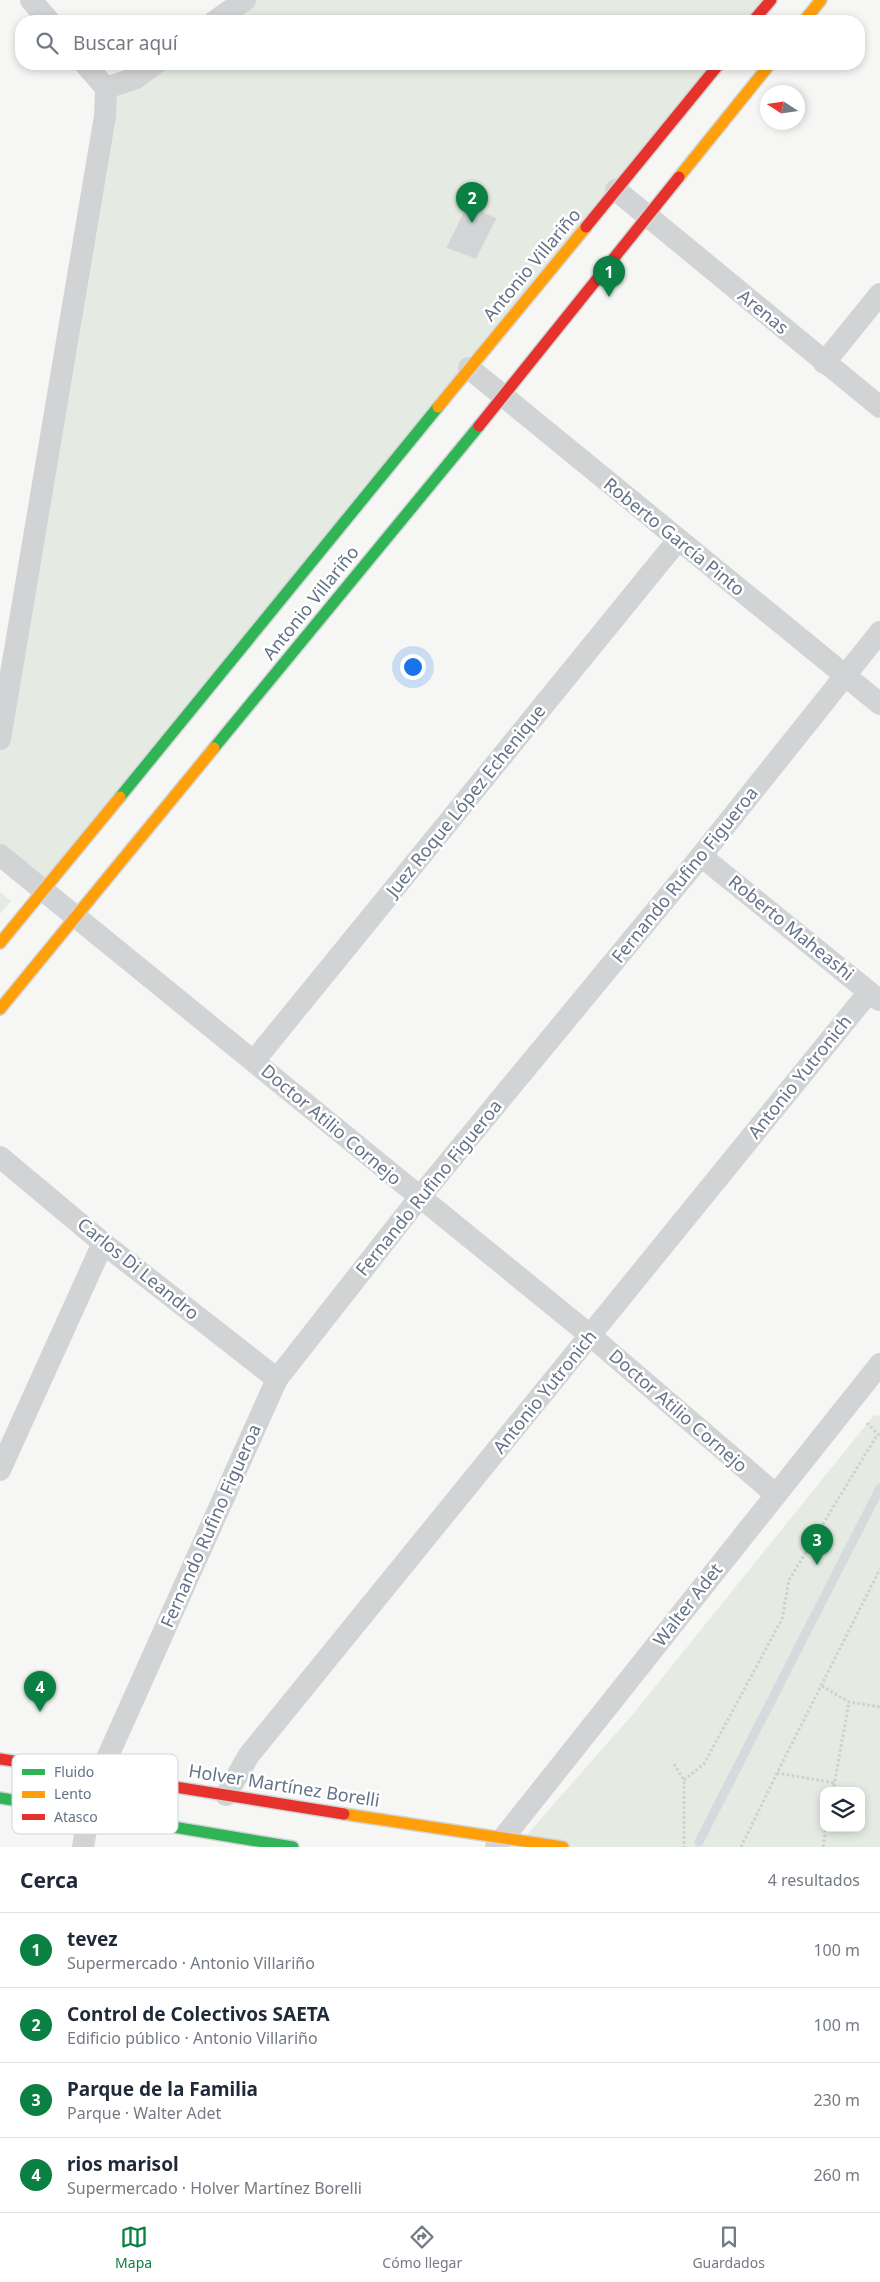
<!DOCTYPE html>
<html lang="es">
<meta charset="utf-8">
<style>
:root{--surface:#fff;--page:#f6f6f7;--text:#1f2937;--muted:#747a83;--line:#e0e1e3;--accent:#0b8043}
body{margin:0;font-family:"Noto Sans",sans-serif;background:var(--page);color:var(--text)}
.controls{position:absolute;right:15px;bottom:15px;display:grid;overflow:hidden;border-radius:10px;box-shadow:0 2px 8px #0003}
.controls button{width:45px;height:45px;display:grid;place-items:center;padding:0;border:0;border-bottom:1px solid var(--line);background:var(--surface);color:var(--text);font:25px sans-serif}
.compass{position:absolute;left:760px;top:85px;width:45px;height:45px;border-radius:50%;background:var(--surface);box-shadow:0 2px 8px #0003;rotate:282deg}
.you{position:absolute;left:412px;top:666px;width:18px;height:18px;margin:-12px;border:4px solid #fff;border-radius:50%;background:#1a73e8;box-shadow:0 0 0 8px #1a73e833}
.badge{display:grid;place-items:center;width:32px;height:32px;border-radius:50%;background:var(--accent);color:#fff;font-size:16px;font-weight:700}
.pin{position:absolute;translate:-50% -41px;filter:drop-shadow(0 1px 2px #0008)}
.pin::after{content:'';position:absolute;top:26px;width:18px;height:15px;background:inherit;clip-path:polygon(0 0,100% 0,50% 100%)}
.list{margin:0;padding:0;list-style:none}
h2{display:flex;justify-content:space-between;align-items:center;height:65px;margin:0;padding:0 20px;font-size:21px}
h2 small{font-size:16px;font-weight:400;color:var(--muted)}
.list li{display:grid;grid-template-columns:32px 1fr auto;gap:15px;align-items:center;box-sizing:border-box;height:75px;padding:0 20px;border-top:1px solid var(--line)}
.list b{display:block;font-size:19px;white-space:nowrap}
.list p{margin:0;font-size:16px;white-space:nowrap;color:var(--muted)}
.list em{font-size:16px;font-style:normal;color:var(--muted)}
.icon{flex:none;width:28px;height:28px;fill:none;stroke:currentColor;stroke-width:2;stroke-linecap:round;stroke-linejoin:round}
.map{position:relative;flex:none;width:880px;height:1847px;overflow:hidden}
.search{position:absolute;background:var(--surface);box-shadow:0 2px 8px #0003;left:15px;right:15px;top:15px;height:55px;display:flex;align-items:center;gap:12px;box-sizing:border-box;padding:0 18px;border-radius:20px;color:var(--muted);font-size:19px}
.sheet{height:365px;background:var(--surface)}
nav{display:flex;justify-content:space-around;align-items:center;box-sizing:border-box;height:70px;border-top:1px solid var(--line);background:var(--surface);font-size:14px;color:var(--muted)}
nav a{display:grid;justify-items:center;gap:2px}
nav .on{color:var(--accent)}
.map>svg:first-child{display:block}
.green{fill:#e5eae3;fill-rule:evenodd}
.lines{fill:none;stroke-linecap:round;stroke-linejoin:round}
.stream{stroke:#d4dade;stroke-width:9}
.building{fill:#d3d4d5;stroke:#e6e6e4}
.fast-casing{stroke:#d2d5d6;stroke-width:14}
.slow-casing{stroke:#d2d5d6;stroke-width:14}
.jam-casing{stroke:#d2d5d6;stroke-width:14}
.path{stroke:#cfd0d0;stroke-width:3;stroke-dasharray:2.5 2.5;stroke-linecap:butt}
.street{stroke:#d2d3d4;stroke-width:22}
.fast{stroke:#30b455;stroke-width:11}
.slow{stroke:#ff9f0a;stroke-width:11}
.jam{stroke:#e5322d;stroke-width:11}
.labels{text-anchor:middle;stroke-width:5;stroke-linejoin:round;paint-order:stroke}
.street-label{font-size:18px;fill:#647388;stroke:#fff}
.key{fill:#fff;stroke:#d0d5db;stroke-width:1}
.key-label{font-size:14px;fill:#647388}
</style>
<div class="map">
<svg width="880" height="1847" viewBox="0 0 880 1847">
<rect width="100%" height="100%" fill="#f6f7f5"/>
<g class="green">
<path d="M234,0H770L753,21H203Z"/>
<path d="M142,64H718L43,890L0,856V738L106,88Z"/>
<path d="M0,892L11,901L0,914Z"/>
<path d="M874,1415L880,1416V1847H516L633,1714ZM824,1791H861V1828H824Z"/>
</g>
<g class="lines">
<path class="stream" d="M699,1842L880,1488"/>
</g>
<path class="building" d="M467,205L497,218L476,259L446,248Z"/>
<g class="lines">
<defs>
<g id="fast">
<path d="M214,748L479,426"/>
<path d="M120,797L438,407"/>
<path d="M0,1798L293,1847"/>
</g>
<g id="slow">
<path d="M804,21L821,0"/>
<path d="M679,177L770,64"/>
<path d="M438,407L586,227"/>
<path d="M0,943L120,797"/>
<path d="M0,1009L214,748"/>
<path d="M344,1814L563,1847"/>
</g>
<g id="jam">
<path d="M753,21L771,0"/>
<path d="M586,227L719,64"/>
<path d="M479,426L679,177"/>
<path d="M0,1759L344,1814"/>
</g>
</defs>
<use href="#fast" class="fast-casing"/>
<use href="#slow" class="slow-casing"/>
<use href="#jam" class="jam-casing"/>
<g class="path">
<path d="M867,1423L880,1436"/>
<path d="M822,1686L849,1702L880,1707"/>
<path d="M674,1764L684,1780V1847"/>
<path d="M777,1773L835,1783"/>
<path d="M684,1780L704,1764L782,1619L789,1580L877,1435"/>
<path d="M833,1791L849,1702"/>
<path d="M741,1847L777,1773L880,1569"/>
<path d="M823,1847L826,1828"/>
</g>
<g class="street">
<path d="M31,0L49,21"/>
<path d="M215,21L245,0"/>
<path d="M106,88L136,78L155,64"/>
<path d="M616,190L880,407"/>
<path d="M824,363L880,294"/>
<path d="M469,368L880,704"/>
<path d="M0,739L105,116L106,88L85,64"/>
<path d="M0,855L591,1336L775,1494"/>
<path d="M701,856L879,1000"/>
<path d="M254,1061L678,540"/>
<path d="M0,1157L103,1243L277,1379"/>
<path d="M0,1470L103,1243"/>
<path d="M226,1795L249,1755L869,992"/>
<path d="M83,1847L89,1812L99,1776L277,1379L419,1198L701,856L880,632"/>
<path d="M496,1847L880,1364"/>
</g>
<use href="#fast" class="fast"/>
<use href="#slow" class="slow"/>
<use href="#jam" class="jam"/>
</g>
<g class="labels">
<g class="street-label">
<text transform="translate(532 265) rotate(-50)" y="6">Antonio Villariño</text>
<text transform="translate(763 312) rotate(39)" y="6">Arenas</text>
<text transform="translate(674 537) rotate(39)" y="6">Roberto García Pinto</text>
<text transform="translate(311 603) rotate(-51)" y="6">Antonio Villariño</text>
<text transform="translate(466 801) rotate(-51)" y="6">Juez Roque López Echenique</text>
<text transform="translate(685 875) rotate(-51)" y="6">Fernando Rufino Figueroa</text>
<text transform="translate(791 928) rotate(39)" y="6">Roberto Maheashi</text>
<text transform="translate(800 1077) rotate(-51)" y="6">Antonio Yutronich</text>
<text transform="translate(331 1125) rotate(40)" y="6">Doctor Atilio Cornejo</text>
<text transform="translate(429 1188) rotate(-51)" y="6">Fernando Rufino Figueroa</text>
<text transform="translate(138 1269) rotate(39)" y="6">Carlos Di Leandro</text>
<text transform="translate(545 1392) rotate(-51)" y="6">Antonio Yutronich</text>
<text transform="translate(678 1411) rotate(41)" y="6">Doctor Atilio Cornejo</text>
<text transform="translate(211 1526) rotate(-66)" y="6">Fernando Rufino Figueroa</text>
<text transform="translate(688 1605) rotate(-52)" y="6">Walter Adet</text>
<text transform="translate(284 1786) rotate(9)" y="6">Holver Martínez Borelli</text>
</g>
</g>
<rect x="12" y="1754" width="166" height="80" rx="8" class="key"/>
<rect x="22" y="1769" width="23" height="6" fill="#30b455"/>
<rect x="22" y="1791" width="23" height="7" fill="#ff9f0a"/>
<rect x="22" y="1814" width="23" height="6" fill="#e5322d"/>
<g class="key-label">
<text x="54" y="1777">Fluido</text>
<text x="54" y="1799">Lento</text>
<text x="54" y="1822">Atasco</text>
</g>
</svg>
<div class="controls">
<button><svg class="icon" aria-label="layers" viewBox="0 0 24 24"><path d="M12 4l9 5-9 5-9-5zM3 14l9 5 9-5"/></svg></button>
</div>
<svg class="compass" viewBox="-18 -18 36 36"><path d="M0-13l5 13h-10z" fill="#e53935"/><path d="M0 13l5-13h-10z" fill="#747a83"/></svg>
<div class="you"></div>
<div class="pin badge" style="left:609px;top:297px">1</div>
<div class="pin badge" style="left:472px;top:223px">2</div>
<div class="pin badge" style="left:817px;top:1565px">3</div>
<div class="pin badge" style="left:40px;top:1712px">4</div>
<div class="search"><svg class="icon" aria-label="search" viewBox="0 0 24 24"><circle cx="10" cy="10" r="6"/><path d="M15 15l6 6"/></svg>Buscar aquí</div>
</div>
<section class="sheet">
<h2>Cerca<small>4 resultados</small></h2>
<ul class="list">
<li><span class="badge">1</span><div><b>tevez</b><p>Supermercado · Antonio Villariño</p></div><em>100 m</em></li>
<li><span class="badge">2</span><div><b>Control de Colectivos SAETA</b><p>Edificio público · Antonio Villariño</p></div><em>100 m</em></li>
<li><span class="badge">3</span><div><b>Parque de la Familia</b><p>Parque · Walter Adet</p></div><em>230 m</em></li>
<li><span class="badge">4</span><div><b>rios marisol</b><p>Supermercado · Holver Martínez Borelli</p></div><em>260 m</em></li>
</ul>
</section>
<nav>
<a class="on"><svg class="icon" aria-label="map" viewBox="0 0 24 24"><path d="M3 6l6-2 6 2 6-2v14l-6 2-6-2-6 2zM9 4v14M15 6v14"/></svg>Mapa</a>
<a><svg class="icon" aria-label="directions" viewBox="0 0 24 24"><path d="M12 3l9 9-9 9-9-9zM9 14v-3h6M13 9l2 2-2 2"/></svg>Cómo llegar</a>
<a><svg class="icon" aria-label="saved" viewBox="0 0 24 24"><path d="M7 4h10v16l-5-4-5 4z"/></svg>Guardados</a>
</nav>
